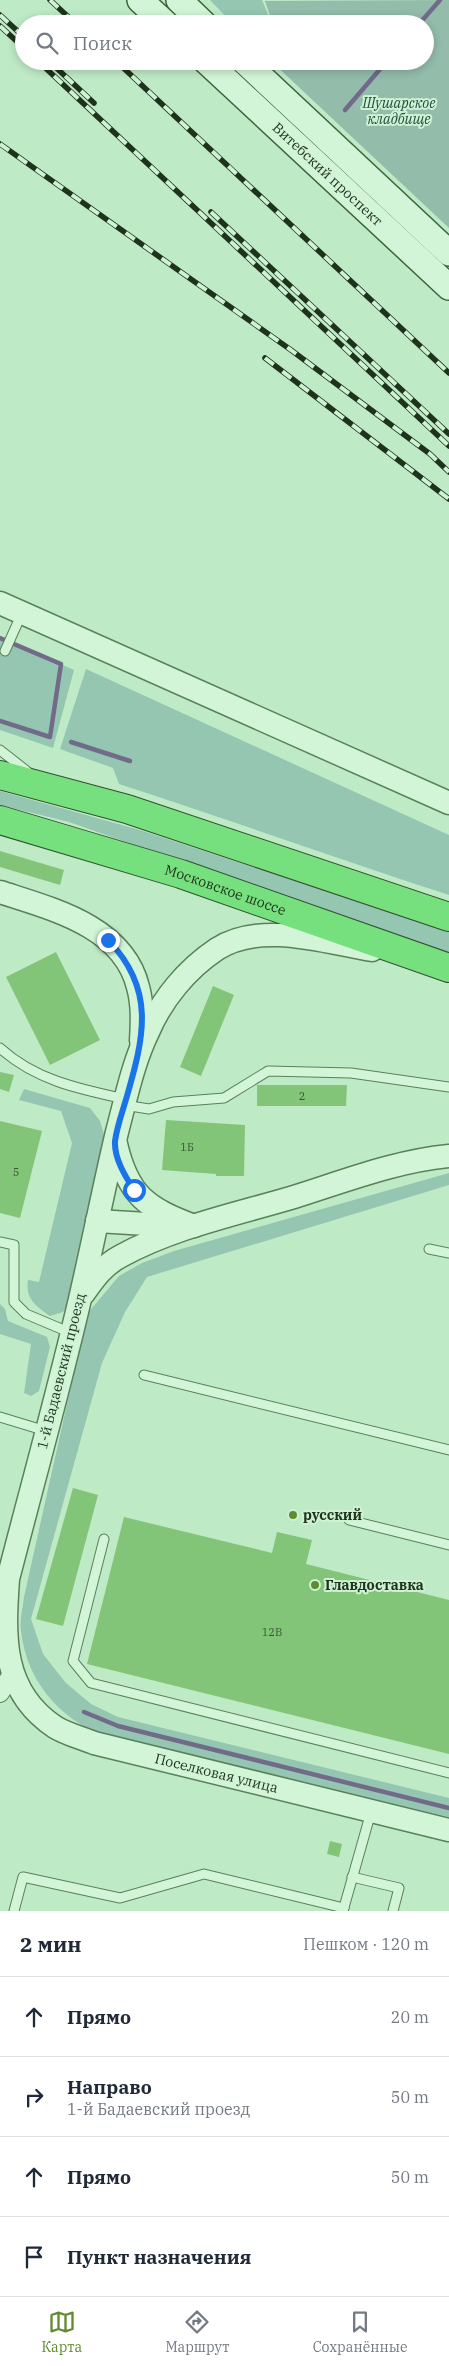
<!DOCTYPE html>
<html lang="ru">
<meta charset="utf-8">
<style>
:root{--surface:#fff;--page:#f6f6f7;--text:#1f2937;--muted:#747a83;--line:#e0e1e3;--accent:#618b2e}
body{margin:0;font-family:"IBM Plex Serif",serif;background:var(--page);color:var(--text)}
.stop{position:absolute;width:15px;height:15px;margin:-11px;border:4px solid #1a73e8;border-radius:50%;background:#fff}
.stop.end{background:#1a73e8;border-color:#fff;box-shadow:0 1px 5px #0008}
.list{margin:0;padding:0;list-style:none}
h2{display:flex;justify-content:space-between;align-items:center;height:65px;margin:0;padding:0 20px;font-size:21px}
h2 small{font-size:16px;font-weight:400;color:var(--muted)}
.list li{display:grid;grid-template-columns:32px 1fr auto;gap:15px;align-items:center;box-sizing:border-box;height:80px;padding:0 20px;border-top:1px solid var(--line)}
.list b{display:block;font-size:19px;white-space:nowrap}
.list p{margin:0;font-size:16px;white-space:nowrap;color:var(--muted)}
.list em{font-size:16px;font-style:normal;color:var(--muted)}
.icon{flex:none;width:28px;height:28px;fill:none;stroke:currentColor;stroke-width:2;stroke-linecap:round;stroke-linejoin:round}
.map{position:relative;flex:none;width:449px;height:1911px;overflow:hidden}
.search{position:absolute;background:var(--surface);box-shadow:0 2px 8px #0003;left:15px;right:15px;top:15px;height:55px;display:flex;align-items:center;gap:12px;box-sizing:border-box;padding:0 18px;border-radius:28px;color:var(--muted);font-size:19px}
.sheet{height:385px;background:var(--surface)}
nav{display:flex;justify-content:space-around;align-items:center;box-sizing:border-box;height:70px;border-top:1px solid var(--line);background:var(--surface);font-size:14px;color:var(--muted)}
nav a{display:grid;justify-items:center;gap:2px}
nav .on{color:var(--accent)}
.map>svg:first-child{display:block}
.green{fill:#95c6b1}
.cemetery{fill:#93bcab}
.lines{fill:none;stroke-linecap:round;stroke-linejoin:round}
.stream{stroke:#716a89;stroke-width:4.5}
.building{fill:#82c578}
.service-casing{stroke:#598159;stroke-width:11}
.minor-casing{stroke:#598159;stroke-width:20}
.tertiary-casing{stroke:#598159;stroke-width:25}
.secondary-casing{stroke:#3e633c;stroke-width:28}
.trunk-casing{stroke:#304f2d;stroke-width:30}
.service{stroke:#d2f5d7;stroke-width:9}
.minor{stroke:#d2f5d7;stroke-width:18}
.tertiary{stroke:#d2f5d7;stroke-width:22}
.secondary{stroke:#d2f5d7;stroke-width:25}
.trunk{stroke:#77e07e;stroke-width:28}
.rail-casing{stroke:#1e321c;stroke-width:5.5}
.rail{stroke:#cef2d4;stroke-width:4;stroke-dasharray:11;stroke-linecap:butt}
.route{stroke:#1a73e8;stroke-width:6}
.poi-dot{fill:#618b2e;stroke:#cef2d4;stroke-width:2}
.labels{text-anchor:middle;stroke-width:4;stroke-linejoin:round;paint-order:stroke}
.number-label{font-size:11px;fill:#375733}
.park-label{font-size:14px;font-style:italic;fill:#244d41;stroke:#cef2d4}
.street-label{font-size:14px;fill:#1e321c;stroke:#cef2d4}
.poi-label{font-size:14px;font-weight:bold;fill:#1e321c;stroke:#cef2d4;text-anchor:start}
</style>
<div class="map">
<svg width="449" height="1911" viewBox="0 0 449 1911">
<rect width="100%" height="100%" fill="#bfeac6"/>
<g class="green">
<path d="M210,0H262L272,24H233Z"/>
<path d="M0,638L74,670L53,748L0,730Z"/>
<path d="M86,669L449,835V895C339,859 230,820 119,784L113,768L60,749Z"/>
<path d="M0,791L140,830L449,931V956L69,822L0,805Z"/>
<path d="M24,1089L90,1108L100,1121L106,1141L72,1300L63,1312L50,1316C36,1306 25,1299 28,1280L39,1282L72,1143L61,1111L19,1100Z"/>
<path d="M449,1173V1185L147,1277L125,1312L102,1363L31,1619L43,1654L66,1683L91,1704L118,1717L449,1798V1817L117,1741C66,1725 27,1686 21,1631C19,1620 23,1608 24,1597L87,1314L119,1276L142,1263L174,1251Z"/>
<path d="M0,1304L5,1309L8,1321L47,1337L50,1347L39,1391L31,1396L24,1393L31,1344L0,1334Z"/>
</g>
<path class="cemetery" d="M449,0V228L271,61H425V24H273L265,1Z"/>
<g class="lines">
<g class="stream">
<path d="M419,24L440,0"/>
<path d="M345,110L387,61"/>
<path d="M0,638L61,664L50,737L0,721"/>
<path d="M71,742L130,761"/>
<path d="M84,1712L118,1726L449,1808"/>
</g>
</g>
<g class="building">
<path d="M0,851L64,870L60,885L0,867Z"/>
<path d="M56,952L100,1040L50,1065L6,977Z"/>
<path d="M213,986L234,995L201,1076L180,1067Z"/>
<path d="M0,1072L14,1075L9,1092L0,1089Z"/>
<path d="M257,1085H347L346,1106H257Z"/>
<path d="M166,1120L245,1125L244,1176H216V1174L162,1170Z"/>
<path d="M0,1121L42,1131L20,1218L0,1213Z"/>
<path d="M73,1488L98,1495L63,1626L36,1619Z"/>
<path d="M124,1517L272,1553L277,1532L312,1540L306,1564L449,1600V1754L87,1664Z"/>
<path d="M330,1841L342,1844L339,1857L327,1854Z"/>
</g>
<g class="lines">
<defs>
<g id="service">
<path d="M5,651L22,613"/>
<path d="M0,750L28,772"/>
<path d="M0,1048C35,1080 79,1089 125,1099"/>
<path d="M124,1105L149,1109L173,1102L224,1098L268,1071L351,1073L449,1087"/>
<path d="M0,1242L14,1245V1302L26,1314L71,1333"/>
<path d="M429,1249L449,1253"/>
<path d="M144,1375L449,1450"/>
<path d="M0,1417L46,1431"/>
<path d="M349,1520L449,1545"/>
<path d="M104,1539L73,1661L91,1683L449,1773"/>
<path d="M352,1877L399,1888L393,1911"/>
<path d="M14,1911L23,1877L120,1898L204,1874L344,1908"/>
<path d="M343,1911L371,1812"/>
</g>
<path id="minor" d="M0,1693L12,1674"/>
<g id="tertiary">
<path d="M0,603L449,803"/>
<path d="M0,892C52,909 123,926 138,987C143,1005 142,1023 141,1041"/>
<path id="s1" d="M372,950C324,942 261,921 217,949C187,969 162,999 148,1032C133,1063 126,1098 117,1132C104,1187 93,1243 80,1299C58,1393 32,1486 8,1579C4,1636 1,1691 55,1727C66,1734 82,1738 94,1743L449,1830"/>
<path d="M116,1144C128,1196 147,1208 194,1226"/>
<path d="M97,1221L180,1226"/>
<path d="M84,1293C95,1277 104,1265 121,1256C174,1227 237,1214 294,1197C345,1181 396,1161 449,1156"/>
</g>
<g id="secondary">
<path d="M140,0L166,24"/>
<path d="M179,0L204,24"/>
<path id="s2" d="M206,61L449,287"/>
<path d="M244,61L449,253"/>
</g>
<g id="trunk">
<path d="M0,775L127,809L449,917"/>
<path id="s3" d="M0,820L181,874L449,968"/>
</g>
</defs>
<use href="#service" class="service-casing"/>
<use href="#minor" class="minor-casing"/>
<use href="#tertiary" class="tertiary-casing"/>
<use href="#secondary" class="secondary-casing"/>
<use href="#trunk" class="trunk-casing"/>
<use href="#service" class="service"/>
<use href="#minor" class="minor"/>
<use href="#tertiary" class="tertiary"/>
<use href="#secondary" class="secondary"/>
<use href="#trunk" class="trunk"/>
<defs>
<g id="rail">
<path d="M50,0L76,24"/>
<path d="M0,15L24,37"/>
<path d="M0,26L24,48"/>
<path d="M38,61L449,446"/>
<path d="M49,61L94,103"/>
<path d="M116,61L449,373"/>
<path d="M0,144L291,350L430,454L449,472"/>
<path d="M211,212L449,434"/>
<path d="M265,358L449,499"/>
</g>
</defs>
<use href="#rail" class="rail-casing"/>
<use href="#rail" class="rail"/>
</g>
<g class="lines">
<path class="route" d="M108,940C156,989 144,1037 127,1096C123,1110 117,1126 115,1141C114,1158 125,1176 134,1190"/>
</g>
<g class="poi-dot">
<circle cx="293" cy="1515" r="5"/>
<circle cx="315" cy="1585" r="5"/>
</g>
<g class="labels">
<g class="number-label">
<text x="302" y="1100">2</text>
<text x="187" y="1151">1Б</text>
<text x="16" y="1176">5</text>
<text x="272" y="1636">12В</text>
</g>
<g class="park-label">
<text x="399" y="108">Шушарское<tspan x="399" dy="16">кладбище</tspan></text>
</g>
<g class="street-label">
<text dy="5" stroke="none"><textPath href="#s2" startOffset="166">Витебский проспект</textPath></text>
<text dy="5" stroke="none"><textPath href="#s3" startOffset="236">Московское шоссе</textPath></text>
<text transform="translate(61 1371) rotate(-76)" y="5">1-й Бадаевский проезд</text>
<text dy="5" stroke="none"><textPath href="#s1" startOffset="1166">Поселковая улица</textPath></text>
</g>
<g class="poi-label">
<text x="303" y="1520">русский</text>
<text x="325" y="1590">Главдоставка</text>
</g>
</g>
</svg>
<div class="stop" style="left:134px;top:1190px"></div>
<div class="stop end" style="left:108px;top:940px"></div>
<div class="search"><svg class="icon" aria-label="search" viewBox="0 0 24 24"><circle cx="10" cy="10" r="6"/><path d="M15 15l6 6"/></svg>Поиск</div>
</div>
<section class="sheet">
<h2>2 мин<small>Пешком · 120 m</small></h2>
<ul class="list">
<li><svg class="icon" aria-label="ahead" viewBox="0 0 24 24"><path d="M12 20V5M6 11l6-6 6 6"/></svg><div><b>Прямо</b></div><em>20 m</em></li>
<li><svg class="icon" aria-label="right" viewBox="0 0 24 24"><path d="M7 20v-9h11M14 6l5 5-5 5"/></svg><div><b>Направо</b><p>1-й Бадаевский проезд</p></div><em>50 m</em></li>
<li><svg class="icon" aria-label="ahead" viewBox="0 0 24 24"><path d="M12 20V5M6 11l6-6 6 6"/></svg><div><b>Прямо</b></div><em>50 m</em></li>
<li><svg class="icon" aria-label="arrive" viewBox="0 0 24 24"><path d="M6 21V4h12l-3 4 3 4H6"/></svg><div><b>Пункт назначения</b></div></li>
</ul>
</section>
<nav>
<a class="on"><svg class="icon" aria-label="map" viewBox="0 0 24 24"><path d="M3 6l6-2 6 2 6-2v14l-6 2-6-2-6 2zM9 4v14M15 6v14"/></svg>Карта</a>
<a><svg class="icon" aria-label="directions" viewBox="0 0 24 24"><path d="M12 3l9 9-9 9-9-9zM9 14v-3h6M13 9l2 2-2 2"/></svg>Маршрут</a>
<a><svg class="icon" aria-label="saved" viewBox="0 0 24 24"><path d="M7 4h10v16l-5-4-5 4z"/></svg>Сохранённые</a>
</nav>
